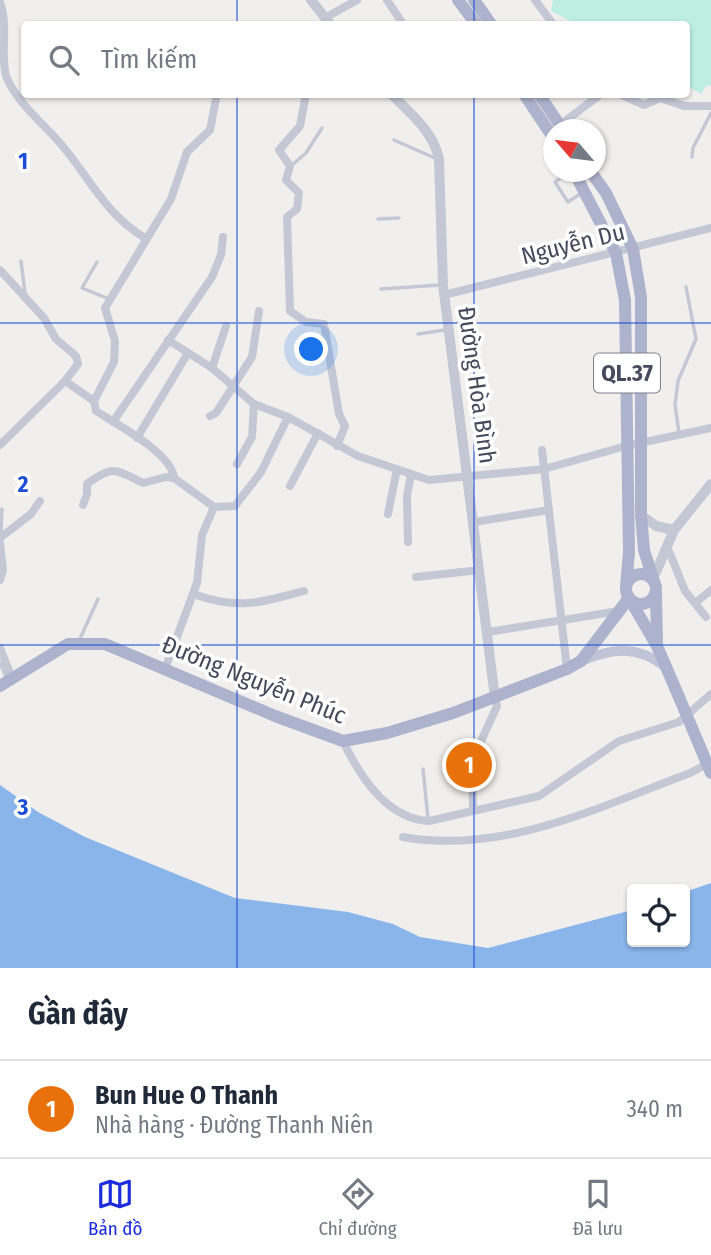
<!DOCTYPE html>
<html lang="vi">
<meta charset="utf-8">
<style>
:root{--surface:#fff;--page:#f2f2f3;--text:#1f2937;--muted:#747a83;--line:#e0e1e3;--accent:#1c2cdc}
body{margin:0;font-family:"Fira Sans Condensed",sans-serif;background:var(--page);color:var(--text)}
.controls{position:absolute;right:21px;bottom:21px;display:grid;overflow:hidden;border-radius:7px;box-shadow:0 2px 5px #0004}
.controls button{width:63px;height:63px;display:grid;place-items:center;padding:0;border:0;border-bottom:2px solid var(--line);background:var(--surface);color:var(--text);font:35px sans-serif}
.compass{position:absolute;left:543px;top:119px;width:63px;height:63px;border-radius:50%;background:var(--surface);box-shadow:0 2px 5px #0004;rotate:298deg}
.you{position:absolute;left:312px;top:350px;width:24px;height:24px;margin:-18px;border:5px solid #fff;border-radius:50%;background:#1a73e8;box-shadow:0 0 0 10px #1a73e833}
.badge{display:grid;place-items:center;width:46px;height:46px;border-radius:50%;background:var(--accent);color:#fff;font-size:23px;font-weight:700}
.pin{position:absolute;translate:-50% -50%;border:4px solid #fff;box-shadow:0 2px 7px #0006}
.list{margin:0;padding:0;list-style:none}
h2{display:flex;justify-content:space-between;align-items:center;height:91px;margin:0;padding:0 28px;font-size:30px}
h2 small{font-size:23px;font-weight:400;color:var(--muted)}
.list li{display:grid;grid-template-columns:46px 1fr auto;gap:21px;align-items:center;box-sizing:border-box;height:98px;padding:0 28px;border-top:2px solid var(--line)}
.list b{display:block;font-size:26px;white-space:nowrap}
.list p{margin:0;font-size:23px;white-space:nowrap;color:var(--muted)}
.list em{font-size:23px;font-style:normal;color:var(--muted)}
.icon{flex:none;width:38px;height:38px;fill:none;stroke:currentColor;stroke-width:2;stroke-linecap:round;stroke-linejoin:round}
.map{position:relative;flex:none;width:711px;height:968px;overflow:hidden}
.search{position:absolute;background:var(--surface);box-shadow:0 2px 5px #0004;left:21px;right:21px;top:21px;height:77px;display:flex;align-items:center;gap:18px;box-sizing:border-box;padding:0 24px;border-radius:7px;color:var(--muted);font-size:26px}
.sheet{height:189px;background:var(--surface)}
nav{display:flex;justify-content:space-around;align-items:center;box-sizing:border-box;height:98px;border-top:2px solid var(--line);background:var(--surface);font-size:19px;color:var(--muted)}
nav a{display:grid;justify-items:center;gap:4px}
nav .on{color:var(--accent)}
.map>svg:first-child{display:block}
.green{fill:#bdeee1}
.water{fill:#8ab5ea}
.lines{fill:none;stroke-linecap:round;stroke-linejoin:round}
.service{stroke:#c4c8d5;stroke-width:3.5}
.minor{stroke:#c4c8d5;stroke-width:8}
.tertiary{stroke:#c4c8d5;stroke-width:10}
.secondary{stroke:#c1c4d7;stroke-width:10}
.primary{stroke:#aeb3cd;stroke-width:12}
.primary-bridge{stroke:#aeb3cd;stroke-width:12}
.grid{fill:none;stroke:#1d4ed8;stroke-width:2;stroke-opacity:0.55}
.labels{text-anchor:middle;stroke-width:7;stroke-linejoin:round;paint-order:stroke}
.shield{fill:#fff;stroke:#7e808c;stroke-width:2}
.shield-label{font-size:23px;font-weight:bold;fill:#464a5b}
.street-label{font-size:24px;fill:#464a5b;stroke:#fff}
.grid-label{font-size:23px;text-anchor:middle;font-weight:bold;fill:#1d4ed8;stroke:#fff;stroke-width:7;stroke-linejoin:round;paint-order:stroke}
</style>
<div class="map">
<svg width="711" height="968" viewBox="0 0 711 968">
<rect width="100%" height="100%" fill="#f1efee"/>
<path class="green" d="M553,0H711V85L706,86L701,94L687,86L686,24H576L551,11Z"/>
<path class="water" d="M0,785L38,812L85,837L235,898L348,912L393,924L420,937L488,948L632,910V942H685V892L711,883V968H0Z"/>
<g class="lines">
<g class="service">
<path d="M394,140L437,159"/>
<path d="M692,157L693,148L711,113"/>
<path d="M292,165L306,153L322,128"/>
<path d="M569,172L555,182L568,202L580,194"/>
<path d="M378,219L399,218"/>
<path d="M21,261L25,293"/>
<path d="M97,262L82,288L109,299"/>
<path d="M381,289L440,285"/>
<path d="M418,334L445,330"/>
<path d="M679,433L675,405L678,381L696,339L686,287"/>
<path d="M1,534L2,509"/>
<path d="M79,641L98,599"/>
<path d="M0,663L7,679"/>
<path d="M423,769L428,819"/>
</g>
<g class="minor">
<path d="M387,0L403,24"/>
<path d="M535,0L553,24"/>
<path d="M0,2C9,27 0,52 6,76C17,103 42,122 60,143C91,179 103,212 145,238"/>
<path d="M325,18L357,0"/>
<path d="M306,94L300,126L279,150L290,166L286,180L299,193L297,209L287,217L290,311L306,322L324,324L339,414L345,426L337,446"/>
<path d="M620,94L644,105L660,98L684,106H711"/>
<path d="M560,125L601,94"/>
<path d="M0,270L44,318L56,339L76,356L78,364L65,381L94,401L96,411C116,424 172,453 174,478L214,507L202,535L197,583L165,669"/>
<path d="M444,295L711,228"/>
<path d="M168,340L212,368L254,404L288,417L358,456L429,480L544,469L626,446L711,428"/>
<path d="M212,368L226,326"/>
<path d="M94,401L114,362L115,341L105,308L171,199L187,152L210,130L217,94"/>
<path d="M210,416L216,413L252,357L259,311"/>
<path d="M113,422L212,277L221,255L223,237"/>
<path d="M137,438L188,353"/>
<path d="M0,445L65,381"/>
<path d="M542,450L567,669"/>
<path d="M237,464L252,437L254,404"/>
<path d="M290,486L318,433"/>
<path d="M83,505L87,494V484C113,465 115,469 143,483L166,477L174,478"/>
<path d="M214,507L235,506L261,472L288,417"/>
<path d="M388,514L397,469"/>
<path d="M474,522L549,510"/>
<path d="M1,537L31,514L40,501"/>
<path d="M408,542L407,496L411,474"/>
<path d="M0,543L3,570L0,580"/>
<path d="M667,546L685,591L706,617"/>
<path d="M416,577L480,570"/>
<path d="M193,594C238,610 260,603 304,591"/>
<path d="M695,603L711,590"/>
<path d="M488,632L619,611"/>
<path d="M0,648L12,678"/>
<path d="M343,741C359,775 386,819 429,821L539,796L619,741L679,722L711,694"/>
<path d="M473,811L472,761L497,706L495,698"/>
<path d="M403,837C503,855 599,807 690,773L711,762"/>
</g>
<g class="tertiary">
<path d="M311,0L330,24"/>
<path d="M391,94C411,114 433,131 439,159L443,285L495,698"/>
<path d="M641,515L656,526L674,530"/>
<path d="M653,579L674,530L711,484"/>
</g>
<path class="secondary" d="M581,661C613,648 637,645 666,667"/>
<g class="primary">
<path d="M458,0L476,24"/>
<path d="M474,0L491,24"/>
<path d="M524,94L554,139"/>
<path d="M539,94L563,130"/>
<path d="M574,172L616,253L625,300L629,552L626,586"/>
<path d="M591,172L606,193L633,249L641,297V515L644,550L653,579"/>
<circle cx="641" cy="589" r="15"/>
<path d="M656,594L657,642"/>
<path d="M0,686L68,644H105L275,716L343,741L387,733L453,713L567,669L581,661L629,598L657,646L679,697"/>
</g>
<path class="primary-bridge" d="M679,697L711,773"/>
</g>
<path class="grid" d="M237,0V24M474,0V24M237,94V968M474,94V968M0,323H711M0,645H711"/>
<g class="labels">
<rect class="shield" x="594" y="353.5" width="66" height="39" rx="5"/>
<g class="shield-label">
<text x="627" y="381">QL.37</text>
</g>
<g class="street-label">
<text transform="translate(573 244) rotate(-14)" y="8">Nguyễn Du</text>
<text transform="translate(477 385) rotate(82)" y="8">Đường Hòa Bình</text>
<text transform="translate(254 680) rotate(22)" y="8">Đường Nguyễn Phúc</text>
</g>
</g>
<g class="grid-label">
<text x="23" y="169">1</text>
<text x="23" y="492">2</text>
<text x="23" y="815">3</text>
</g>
</svg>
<div class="controls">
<button><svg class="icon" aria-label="locate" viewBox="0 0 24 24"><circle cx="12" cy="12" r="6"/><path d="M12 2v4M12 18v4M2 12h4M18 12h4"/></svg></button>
</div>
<svg class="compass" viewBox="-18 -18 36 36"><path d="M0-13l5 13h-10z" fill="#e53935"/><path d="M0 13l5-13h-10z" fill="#747a83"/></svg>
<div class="you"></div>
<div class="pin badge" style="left:469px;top:765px;background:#e8710a">1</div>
<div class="search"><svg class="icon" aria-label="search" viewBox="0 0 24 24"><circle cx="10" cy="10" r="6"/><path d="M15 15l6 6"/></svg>Tìm kiếm</div>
</div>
<section class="sheet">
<h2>Gần đây<small></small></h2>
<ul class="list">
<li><span class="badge" style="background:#e8710a">1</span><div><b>Bun Hue O Thanh</b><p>Nhà hàng · Đường Thanh Niên</p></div><em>340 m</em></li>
</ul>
</section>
<nav>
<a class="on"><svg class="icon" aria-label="map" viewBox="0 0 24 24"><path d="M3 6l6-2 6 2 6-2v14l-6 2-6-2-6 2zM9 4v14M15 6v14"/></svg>Bản đồ</a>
<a><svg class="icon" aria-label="directions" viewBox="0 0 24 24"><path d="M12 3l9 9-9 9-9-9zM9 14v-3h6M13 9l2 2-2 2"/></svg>Chỉ đường</a>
<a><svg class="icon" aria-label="saved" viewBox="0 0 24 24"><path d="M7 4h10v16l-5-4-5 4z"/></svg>Đã lưu</a>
</nav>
